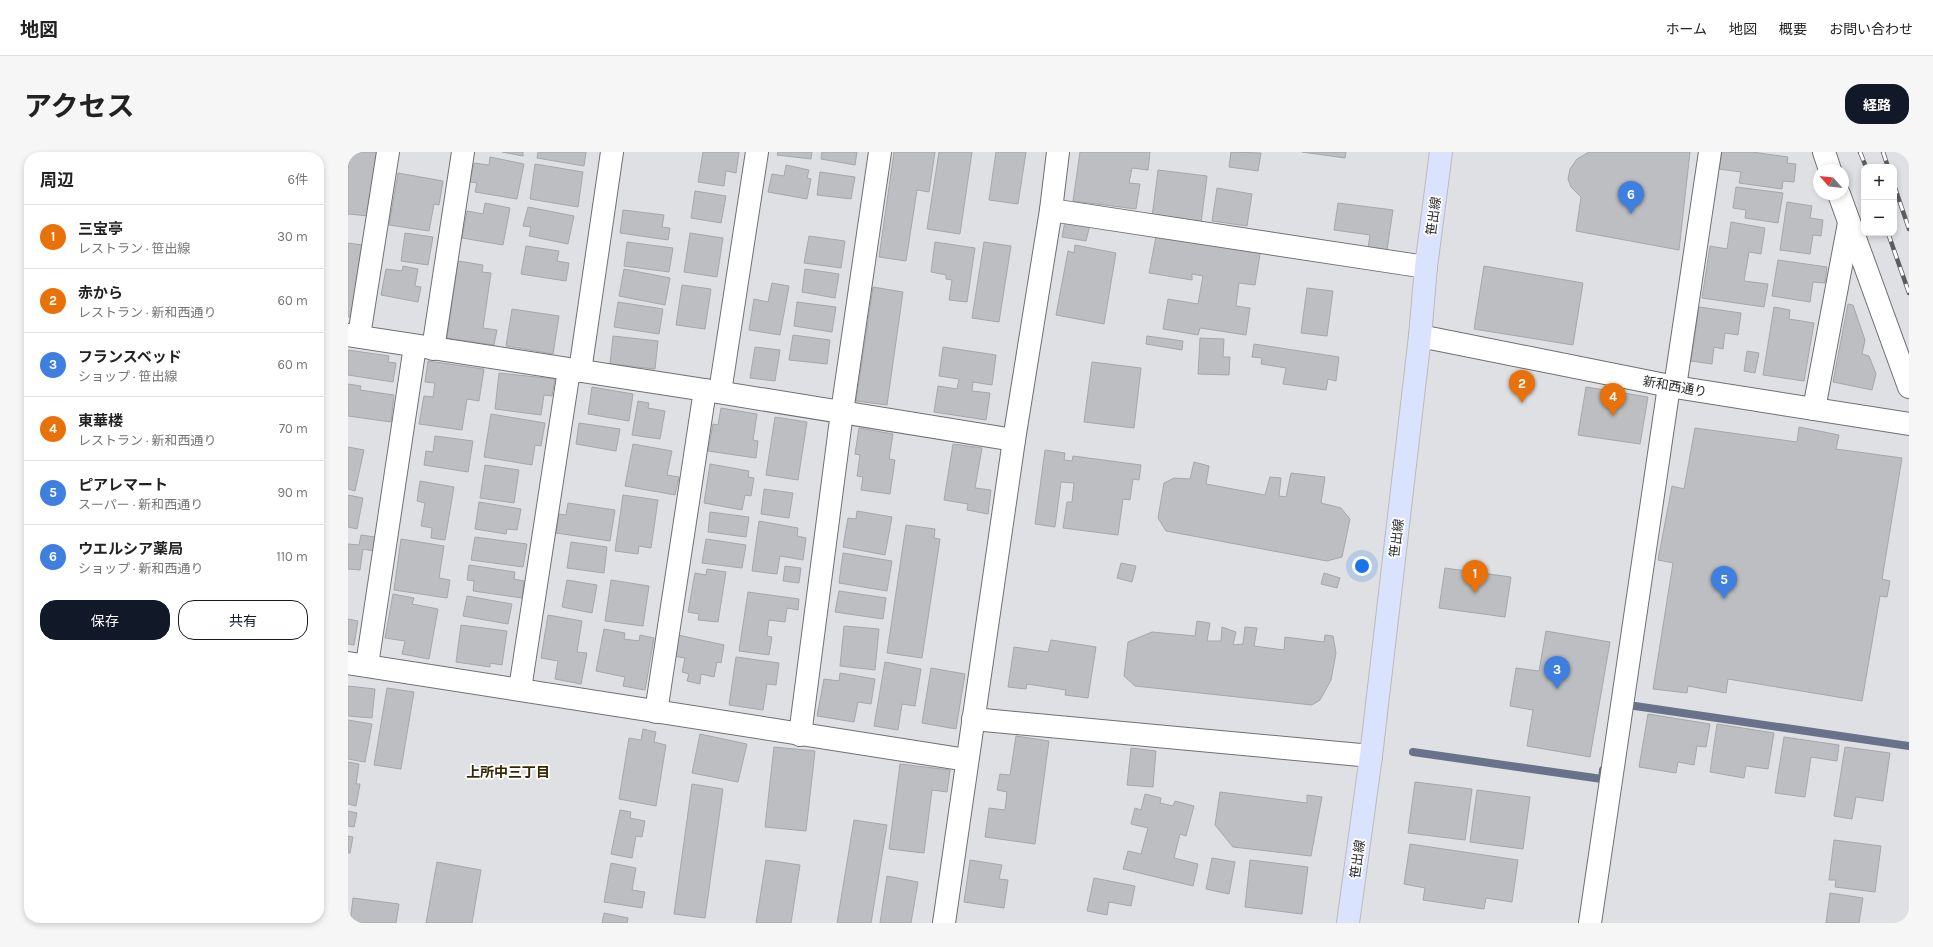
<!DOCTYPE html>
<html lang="ja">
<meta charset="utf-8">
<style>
:root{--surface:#fff;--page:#f6f6f6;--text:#222;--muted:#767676;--line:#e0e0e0;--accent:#111827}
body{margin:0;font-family:Karla,"Noto Sans JP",sans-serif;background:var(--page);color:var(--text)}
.controls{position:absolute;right:12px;top:12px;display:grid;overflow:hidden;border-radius:8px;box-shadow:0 2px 6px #0003}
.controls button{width:36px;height:36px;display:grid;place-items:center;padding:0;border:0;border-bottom:1px solid var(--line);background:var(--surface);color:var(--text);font:20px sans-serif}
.compass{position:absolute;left:1465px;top:12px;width:36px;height:36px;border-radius:50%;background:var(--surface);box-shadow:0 2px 6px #0003;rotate:297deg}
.you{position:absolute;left:1014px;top:414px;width:14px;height:14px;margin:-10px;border:3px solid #fff;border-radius:50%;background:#1a73e8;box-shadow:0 0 0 6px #1a73e833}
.badge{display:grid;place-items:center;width:26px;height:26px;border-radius:50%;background:var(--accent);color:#fff;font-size:13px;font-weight:700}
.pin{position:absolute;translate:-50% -33px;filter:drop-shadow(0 1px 2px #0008)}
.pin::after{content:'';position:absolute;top:21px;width:14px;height:12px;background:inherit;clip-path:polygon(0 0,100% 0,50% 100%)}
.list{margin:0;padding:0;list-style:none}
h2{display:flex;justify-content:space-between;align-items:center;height:52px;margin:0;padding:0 16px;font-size:17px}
h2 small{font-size:13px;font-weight:400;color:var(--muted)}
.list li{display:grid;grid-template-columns:26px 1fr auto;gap:12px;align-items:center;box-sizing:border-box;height:64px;padding:0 16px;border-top:1px solid var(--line)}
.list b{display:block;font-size:15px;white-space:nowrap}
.list p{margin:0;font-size:13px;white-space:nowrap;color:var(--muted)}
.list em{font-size:13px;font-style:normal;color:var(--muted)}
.actions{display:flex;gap:8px;padding:12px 16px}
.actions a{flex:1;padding:9px 0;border:1px solid var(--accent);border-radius:16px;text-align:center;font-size:14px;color:var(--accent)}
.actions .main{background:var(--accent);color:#fff}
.map{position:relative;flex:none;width:1561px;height:771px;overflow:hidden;border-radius:16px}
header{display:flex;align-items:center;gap:24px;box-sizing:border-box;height:56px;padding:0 20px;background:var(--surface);border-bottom:1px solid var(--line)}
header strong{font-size:19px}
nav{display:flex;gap:22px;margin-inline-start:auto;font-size:14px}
.intro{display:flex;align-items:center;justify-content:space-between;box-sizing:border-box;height:96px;padding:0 24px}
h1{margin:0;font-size:28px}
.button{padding:10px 18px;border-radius:16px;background:var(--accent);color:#fff;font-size:14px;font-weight:700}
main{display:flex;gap:24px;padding:0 24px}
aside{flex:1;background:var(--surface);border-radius:16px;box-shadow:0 2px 6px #0003}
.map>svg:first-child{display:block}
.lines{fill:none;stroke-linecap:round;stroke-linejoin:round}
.stream{stroke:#69728b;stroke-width:8}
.building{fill:#bdbec1;stroke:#a6a7aa}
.minor-casing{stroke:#6f7073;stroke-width:24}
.major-casing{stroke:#bbbbbc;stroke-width:24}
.minor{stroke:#fff;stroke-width:22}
.major{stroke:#dae3fd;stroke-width:22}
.rail-casing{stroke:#5c5d5f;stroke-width:4.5}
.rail{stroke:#fff;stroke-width:3;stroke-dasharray:9;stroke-linecap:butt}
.labels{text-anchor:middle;stroke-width:3.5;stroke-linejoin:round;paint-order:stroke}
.street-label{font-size:13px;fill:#2b2c2d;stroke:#fff}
.neighbourhood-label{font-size:14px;font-weight:bold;fill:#352800;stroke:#fff}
</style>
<header>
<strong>地図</strong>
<nav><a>ホーム</a><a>地図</a><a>概要</a><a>お問い合わせ</a></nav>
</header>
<div class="intro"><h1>アクセス</h1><a class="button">経路</a></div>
<main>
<aside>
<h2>周辺<small>6件</small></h2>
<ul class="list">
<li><span class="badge" style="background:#e8710a">1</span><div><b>三宝亭</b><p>レストラン · 笹出線</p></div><em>30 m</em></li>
<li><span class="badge" style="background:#e8710a">2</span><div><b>赤から</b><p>レストラン · 新和西通り</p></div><em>60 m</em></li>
<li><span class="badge" style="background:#3f7fe0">3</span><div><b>フランスベッド</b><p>ショップ · 笹出線</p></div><em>60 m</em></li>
<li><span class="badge" style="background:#e8710a">4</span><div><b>東華楼</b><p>レストラン · 新和西通り</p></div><em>70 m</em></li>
<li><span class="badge" style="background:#3f7fe0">5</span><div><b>ピアレマート</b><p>スーパー · 新和西通り</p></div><em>90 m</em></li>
<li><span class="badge" style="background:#3f7fe0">6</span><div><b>ウエルシア薬局</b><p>ショップ · 新和西通り</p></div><em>110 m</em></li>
</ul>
<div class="actions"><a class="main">保存</a><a>共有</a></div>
</aside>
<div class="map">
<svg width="1561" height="771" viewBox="0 0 1561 771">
<rect width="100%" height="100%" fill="#dfe0e4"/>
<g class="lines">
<g class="stream">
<path d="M1287,554L1561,594"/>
<path d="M1065,600L1254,627L1255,618"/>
</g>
</g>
<g class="building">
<path d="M2,0H29L21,64L0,62V19Z"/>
<path d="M154,0H175V4Z"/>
<path d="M190,0H238L236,14L189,6Z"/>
<path d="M355,0H391L388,21L378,19L376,34L350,30Z"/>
<path d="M430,0H464L463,7L429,3Z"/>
<path d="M474,0H509L507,13L473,7Z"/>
<path d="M546,0H587L581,40L569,38L558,109L531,105Z"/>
<path d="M591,0H624L612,82L579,77Z"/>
<path d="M648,0H678L670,52L641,48Z"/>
<path d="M732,0H802L800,18L784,16L781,31L792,32L788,57L725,49Z"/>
<path d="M883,0L913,1L910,19L881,15Z"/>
<path d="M954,0H998L997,6Z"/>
<path d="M1241,0H1342L1331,98L1228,79L1233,45L1223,35L1220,27L1222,17L1229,7Z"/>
<path d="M1374,0H1404L1440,5L1439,11L1448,12L1446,30L1435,29L1434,37L1391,31L1393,20L1371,17Z"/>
<path d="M142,5L176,12L169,47L127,40L129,31L122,30L126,11L141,13Z"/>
<path d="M187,12L235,20L230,55L182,47Z"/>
<path d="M438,13L461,18L459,26L463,27L459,47L420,40L424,22L436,24Z"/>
<path d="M810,18L859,24L853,71L804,65Z"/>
<path d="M472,20L507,25L503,47L469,43Z"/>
<path d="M50,21L95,29L91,53L86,52L81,79L41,73Z"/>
<path d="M1388,35L1435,41L1430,71L1397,66L1398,58L1385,56Z"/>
<path d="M869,36L904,42L899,74L864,69Z"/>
<path d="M347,39L378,44L373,71L343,66Z"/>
<path d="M1439,50L1464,54L1462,66L1475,68L1473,84L1465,83L1462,102L1432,98Z"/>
<path d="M137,51L162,56L155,93L114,86L119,59L135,62Z"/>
<path d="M990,51L1045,58L1039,98L1020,96L1022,83L986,78Z"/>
<path d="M180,55L226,64L220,92L181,84L183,75L175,74Z"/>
<path d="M275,58L316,63L314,75L322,76L320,88L272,81Z"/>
<path d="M717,69L742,73L738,89L714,85Z"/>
<path d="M1383,70L1417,76L1413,102L1401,100L1396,129L1420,132L1416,155L1354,146L1362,94L1379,97Z"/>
<path d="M809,79L913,96L907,133L891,131L888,154L902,156L898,183L852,176L850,183L815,177L820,147L850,152L855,124L844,122V128L801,121Z"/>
<path d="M57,81L85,85L80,113L53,109Z"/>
<path d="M342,81L375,86L369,125L336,120Z"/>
<path d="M461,84L497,89L493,116L456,111Z"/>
<path d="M279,90L325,96L321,120L276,114Z"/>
<path d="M587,90L627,96L619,150L601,148L604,128L598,127V123L583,120Z"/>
<path d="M636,90L663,94L651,170L624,166Z"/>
<path d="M0,91L14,93L3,165H0Z"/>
<path d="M727,93L768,101L756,172L708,163L720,99L726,101Z"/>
<path d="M178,94L211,99L209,109L221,111L218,129L173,122Z"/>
<path d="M1430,108L1479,115L1477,131L1465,130L1462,150L1424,144Z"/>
<path d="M110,109L135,113L134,120L143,121L135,176L149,178L146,193L99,186Z"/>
<path d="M55,114L70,117L67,134L73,135L70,150L33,143L38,117L54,119Z"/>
<path d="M1136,114L1235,131L1225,193L1126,177Z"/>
<path d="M276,117L322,126L317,153L271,144Z"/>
<path d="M457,117L491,122L487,146L454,140Z"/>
<path d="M424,131L441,134L432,183L401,178L406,147L420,150Z"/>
<path d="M334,133L363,137L357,177L328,173Z"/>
<path d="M525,135L555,140L539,253L508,249Z"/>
<path d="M959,136L985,139L979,184L953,181Z"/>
<path d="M270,150L315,157L311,182L266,175Z"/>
<path d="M449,150L488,155L484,180L446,174Z"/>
<path d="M1500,152L1505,153L1517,188L1514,202L1521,204L1528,222L1524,238L1485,230Z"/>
<path d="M1351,155L1393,161L1390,183L1377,181L1375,197L1366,195L1364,212L1343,209Z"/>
<path d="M1426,155L1442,158L1441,167L1466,171L1456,229L1415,223Z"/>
<path d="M164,157L211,164L205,202L158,194Z"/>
<path d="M445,183L482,188L479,212L441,208Z"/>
<path d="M265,184L310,189L307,217L262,212Z"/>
<path d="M799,184L835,189L834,198L798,192Z"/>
<path d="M852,186L876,187L875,205H882L881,223L850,222Z"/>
<path d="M906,192L991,205L988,229L980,227L978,238L935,232L938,216L913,212L914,206L904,205Z"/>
<path d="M407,195L432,198L427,229L402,226Z"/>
<path d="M595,195L648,203L644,233L625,230L624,239L642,241L638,268L586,260L590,234L609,237L611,227L591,224Z"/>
<path d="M0,198L41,204L40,210L48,211L45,230L0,223Z"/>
<path d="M1399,199L1411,201L1407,221L1396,219Z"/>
<path d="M80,209L136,217L131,249L119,247L114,278L71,272L76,244L85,245L87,231L77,230Z"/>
<path d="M744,210L793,216L786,276L736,270Z"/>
<path d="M151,221L207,227L204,244L196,243L193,263L147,257Z"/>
<path d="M0,232L13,234L12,238L46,243L43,270L0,264Z"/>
<path d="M244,235L285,242L281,269L240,262Z"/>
<path d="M1238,235L1300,245L1292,292L1230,283Z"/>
<path d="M290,249L301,251L300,256L317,259L312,287L284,283Z"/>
<path d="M373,256L409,262L405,288L410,289L408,306L360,299L365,272L370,273Z"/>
<path d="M143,262L197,271L193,294L187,293L184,313L136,305Z"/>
<path d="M427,265L459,270L450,328L418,323Z"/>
<path d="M231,271L272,277L268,299L228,292Z"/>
<path d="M1451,275L1491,283L1488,297L1554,306L1534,427L1542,429L1539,445L1532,444L1514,549L1380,527L1378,541L1340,534L1339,541L1305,537L1325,411L1310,408L1324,334L1336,337L1347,276L1449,290Z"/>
<path d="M511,276L545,282L541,307L547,308L542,342L513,338L515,325L509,324L512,303L507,302Z"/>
<path d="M87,284L125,289L120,320L76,313L78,299L85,300Z"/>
<path d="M285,292L324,299L319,323L331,325L327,343L277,334Z"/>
<path d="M605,292L634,296L627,336L643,338L640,362L619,358L620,352L596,348Z"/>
<path d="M0,295L16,298L7,339L0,337Z"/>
<path d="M697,298L717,301L716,308L724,309L725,304L793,313L791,328L785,327L782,348L775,347L770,383L715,376L719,350H724L726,331L713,330L707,375L687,372Z"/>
<path d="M846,310L861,314L858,332L917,343L922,325L933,326L931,344L938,345L943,321L977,325L973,351L993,356L1002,367L994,405L979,409L818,379L810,366L816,331L826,326L842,327Z"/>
<path d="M362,312L401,319L400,325L406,326L403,344L397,343L394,358L356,351Z"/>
<path d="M137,313L171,318L166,351L132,346Z"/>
<path d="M72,329L106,335L97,388L83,386L84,376L73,374L77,351L69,349Z"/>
<path d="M416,337L445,341L441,366L413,362Z"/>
<path d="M0,343L15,346L9,377L0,375Z"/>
<path d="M275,343L310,348L303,396L291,394L290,402L267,399Z"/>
<path d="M131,350L173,357L169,378L159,377L158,382L127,377Z"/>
<path d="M220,351L267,358L262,389L208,381L211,362L218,363Z"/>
<path d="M509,359L544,365L537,403L495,395L500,366L508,367Z"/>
<path d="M362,360L401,365L398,385L360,380Z"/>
<path d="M411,369L450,376L449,384L458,386L455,408L432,404L429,422L404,419Z"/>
<path d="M558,373L587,377L586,386L592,387L574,506L539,501Z"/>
<path d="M13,383L27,385L25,399L15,397L12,418L0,417V392L11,393Z"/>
<path d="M127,385L179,392L175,415L123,408Z"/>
<path d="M53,387L96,394L91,426L102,428L99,446L46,438Z"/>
<path d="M358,387L398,393L394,416L354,411Z"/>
<path d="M223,390L259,395L256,421L219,416Z"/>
<path d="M495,401L544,409L539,439L491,431Z"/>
<path d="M773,411L788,414L784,430L769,426Z"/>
<path d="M121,413L167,420L166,427L176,429L174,446L125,439L126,429L119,428Z"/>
<path d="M437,414L453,416L451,431L435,429Z"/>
<path d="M1097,416L1163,425L1157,465L1091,456Z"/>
<path d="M359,417L378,420L370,470L350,468L351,462L340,460L347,421L358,423Z"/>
<path d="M976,421L992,426L989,436L973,432Z"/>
<path d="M219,428L249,433L244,461L214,455Z"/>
<path d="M263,428L301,434L295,474L257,469Z"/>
<path d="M491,439L538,446L535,467L487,460Z"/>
<path d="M400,440L451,447L450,458L439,456L437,470L421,468L419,484L424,485L421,503L391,499Z"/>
<path d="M45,442L66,446L64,452L90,457L81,507L54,502L57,489L37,486Z"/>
<path d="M119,444L164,452L160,472L115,464Z"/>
<path d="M200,463L234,469L229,500L239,501L233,532L207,527L210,509L193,506Z"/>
<path d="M0,467L10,469L6,493L0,492Z"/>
<path d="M849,469L862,471L859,489H873L874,475L888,480L885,493L895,492L897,475L909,476L906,494L936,498L937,485L976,490L977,483L985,484L988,501L983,528L972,548L964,553L787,534L776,524L780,490L804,480L847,484Z"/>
<path d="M113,473L159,479L154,513L142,511V515L108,510Z"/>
<path d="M496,474L531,477L527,518L492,514Z"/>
<path d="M256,477L277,481L276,487L291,489L292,483L306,486L297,538L275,534L277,525L248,519Z"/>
<path d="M1198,479L1262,490L1242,605L1179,594L1185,558L1162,554L1168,516L1191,519Z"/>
<path d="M330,483L376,493L373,511L369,510L366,525L353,522L352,532L339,529L341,522L334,520L337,506L325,504Z"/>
<path d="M703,488L748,495L740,546L717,543L718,538L679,532L678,537L660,535L666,495L700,500Z"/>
<path d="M388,505L431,511L428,533L419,532L415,558L381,553Z"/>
<path d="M537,510L573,517L567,554L554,552L550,578L526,574Z"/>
<path d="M583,516L617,522L608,577L574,571Z"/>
<path d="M492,521L527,527L523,552L510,550L506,570L469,564L476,527L491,529Z"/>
<path d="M0,534L27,537L24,566L0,564Z"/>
<path d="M39,536L66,540L53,617L26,613Z"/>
<path d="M1300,562L1362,572L1358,595L1349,594L1346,613L1330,610L1328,621L1291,615Z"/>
<path d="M0,568L24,572L17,610L0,607Z"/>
<path d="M1369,572L1426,581L1420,617L1398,614L1396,626L1362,620Z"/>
<path d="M295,577L308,580L306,590L318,593L308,654L271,647L281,586L293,588Z"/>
<path d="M352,582L399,592L390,630L344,621Z"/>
<path d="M668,584L701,589L687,692L637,685L641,656L657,658L659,640L649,638L652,622L662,623Z"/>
<path d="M1436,585L1491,593L1489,609L1463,605L1457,645L1427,641Z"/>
<path d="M426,595L467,599L458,679L417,675Z"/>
<path d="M1497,595L1542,601L1535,649L1508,645L1504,667L1486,664Z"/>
<path d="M783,596L808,599L805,635L779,633Z"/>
<path d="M0,610L11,612L8,632H12L8,654L0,652Z"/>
<path d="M552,612L602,618L599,640L584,638L576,701L541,697Z"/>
<path d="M1067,630L1124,637L1117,688L1060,681Z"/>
<path d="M344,632L375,637L357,766L326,762Z"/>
<path d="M1129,638L1182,645L1175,697L1122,690Z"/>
<path d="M872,640L959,651V643L974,645L963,704L885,695L867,673Z"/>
<path d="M797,642L813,646L812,651L825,654L827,649L846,654L838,684L832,682L826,706L850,712L845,734L775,717L780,699L793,702L800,676L783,672L787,656L793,658Z"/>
<path d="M272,658L283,660L282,666L297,669L294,685L288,684L284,706L263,702Z"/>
<path d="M0,659L9,661L6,675L0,674Z"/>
<path d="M506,668L539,673L523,771H489Z"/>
<path d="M0,684L5,685L2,701H0Z"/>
<path d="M1486,688L1533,694L1527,740L1487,735L1488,728H1481Z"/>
<path d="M1062,692L1170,708L1164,750L1138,746L1136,757L1075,748L1077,736L1056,732Z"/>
<path d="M864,706L887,710L881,742L858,737Z"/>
<path d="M418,708L452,713L443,771H408Z"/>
<path d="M622,708L654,713L651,727L660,728L656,756L616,750Z"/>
<path d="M902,708L960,715L954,762L897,755Z"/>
<path d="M89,710L133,718L124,771H78Z"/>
<path d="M263,711L288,716L284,738L297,740L294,756L256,750Z"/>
<path d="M539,724L570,730L563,771H532Z"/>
<path d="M746,726L787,734L783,754L761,750L759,763L739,759Z"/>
<path d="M1482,741L1515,746L1511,771H1478Z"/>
<path d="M5,746L51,752L48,771H2Z"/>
<path d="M256,761L280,766L279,771H254Z"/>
</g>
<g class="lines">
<defs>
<g id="minor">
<path d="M1476,0L1482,18"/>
<path d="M1491,42L1561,235"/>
<path d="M703,58L1078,115"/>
<path d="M0,183L357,238L666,288"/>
<path d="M11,184L40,0"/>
<path d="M1072,184L1327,235L1561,272"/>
<path d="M85,197L115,0"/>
<path d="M232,219L264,0"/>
<path d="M1327,235L1362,0"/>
<path d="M372,240L409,0"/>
<path d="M1466,257L1501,71"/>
<path d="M0,511L619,608"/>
<path d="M19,513L67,194"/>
<path d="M172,537L221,218"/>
<path d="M308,560L357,238"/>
<path d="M625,567L1023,604"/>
<path d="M452,583L494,260L532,0"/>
<path d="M596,771L666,288L703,58L710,0"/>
<path d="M1242,771L1321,234"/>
</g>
<path id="major" d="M1000,771L1023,604L1072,184L1078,115L1093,0"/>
</defs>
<use href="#minor" class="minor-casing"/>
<use href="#major" class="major-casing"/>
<use href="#minor" class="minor"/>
<use href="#major" class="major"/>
<defs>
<g id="rail">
<path d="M1512,0L1518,15"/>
<path d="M1535,0L1540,15"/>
<path d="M1546,33L1561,77"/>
<path d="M1540,81L1561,141"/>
</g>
</defs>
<use href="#rail" class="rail-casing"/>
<use href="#rail" class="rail"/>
</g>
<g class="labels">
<g class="street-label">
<text transform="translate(1085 64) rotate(-82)" y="5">笹出線</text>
<text transform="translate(1327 234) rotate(10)" y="5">新和西通り</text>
<text transform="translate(1048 386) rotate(-83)" y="5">笹出線</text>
<text transform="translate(1009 707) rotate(-82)" y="5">笹出線</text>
</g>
<g class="neighbourhood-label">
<text x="160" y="625">上所中三丁目</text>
</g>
</g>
</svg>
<div class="controls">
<button>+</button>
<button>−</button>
</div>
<svg class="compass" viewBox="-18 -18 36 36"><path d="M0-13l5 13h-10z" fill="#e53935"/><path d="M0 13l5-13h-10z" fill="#767676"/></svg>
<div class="you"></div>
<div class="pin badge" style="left:1127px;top:441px;background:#e8710a">1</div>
<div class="pin badge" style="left:1174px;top:251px;background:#e8710a">2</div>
<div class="pin badge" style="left:1209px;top:537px;background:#3f7fe0">3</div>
<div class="pin badge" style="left:1265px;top:264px;background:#e8710a">4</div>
<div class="pin badge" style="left:1376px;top:447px;background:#3f7fe0">5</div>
<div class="pin badge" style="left:1283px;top:62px;background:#3f7fe0">6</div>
</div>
</main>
